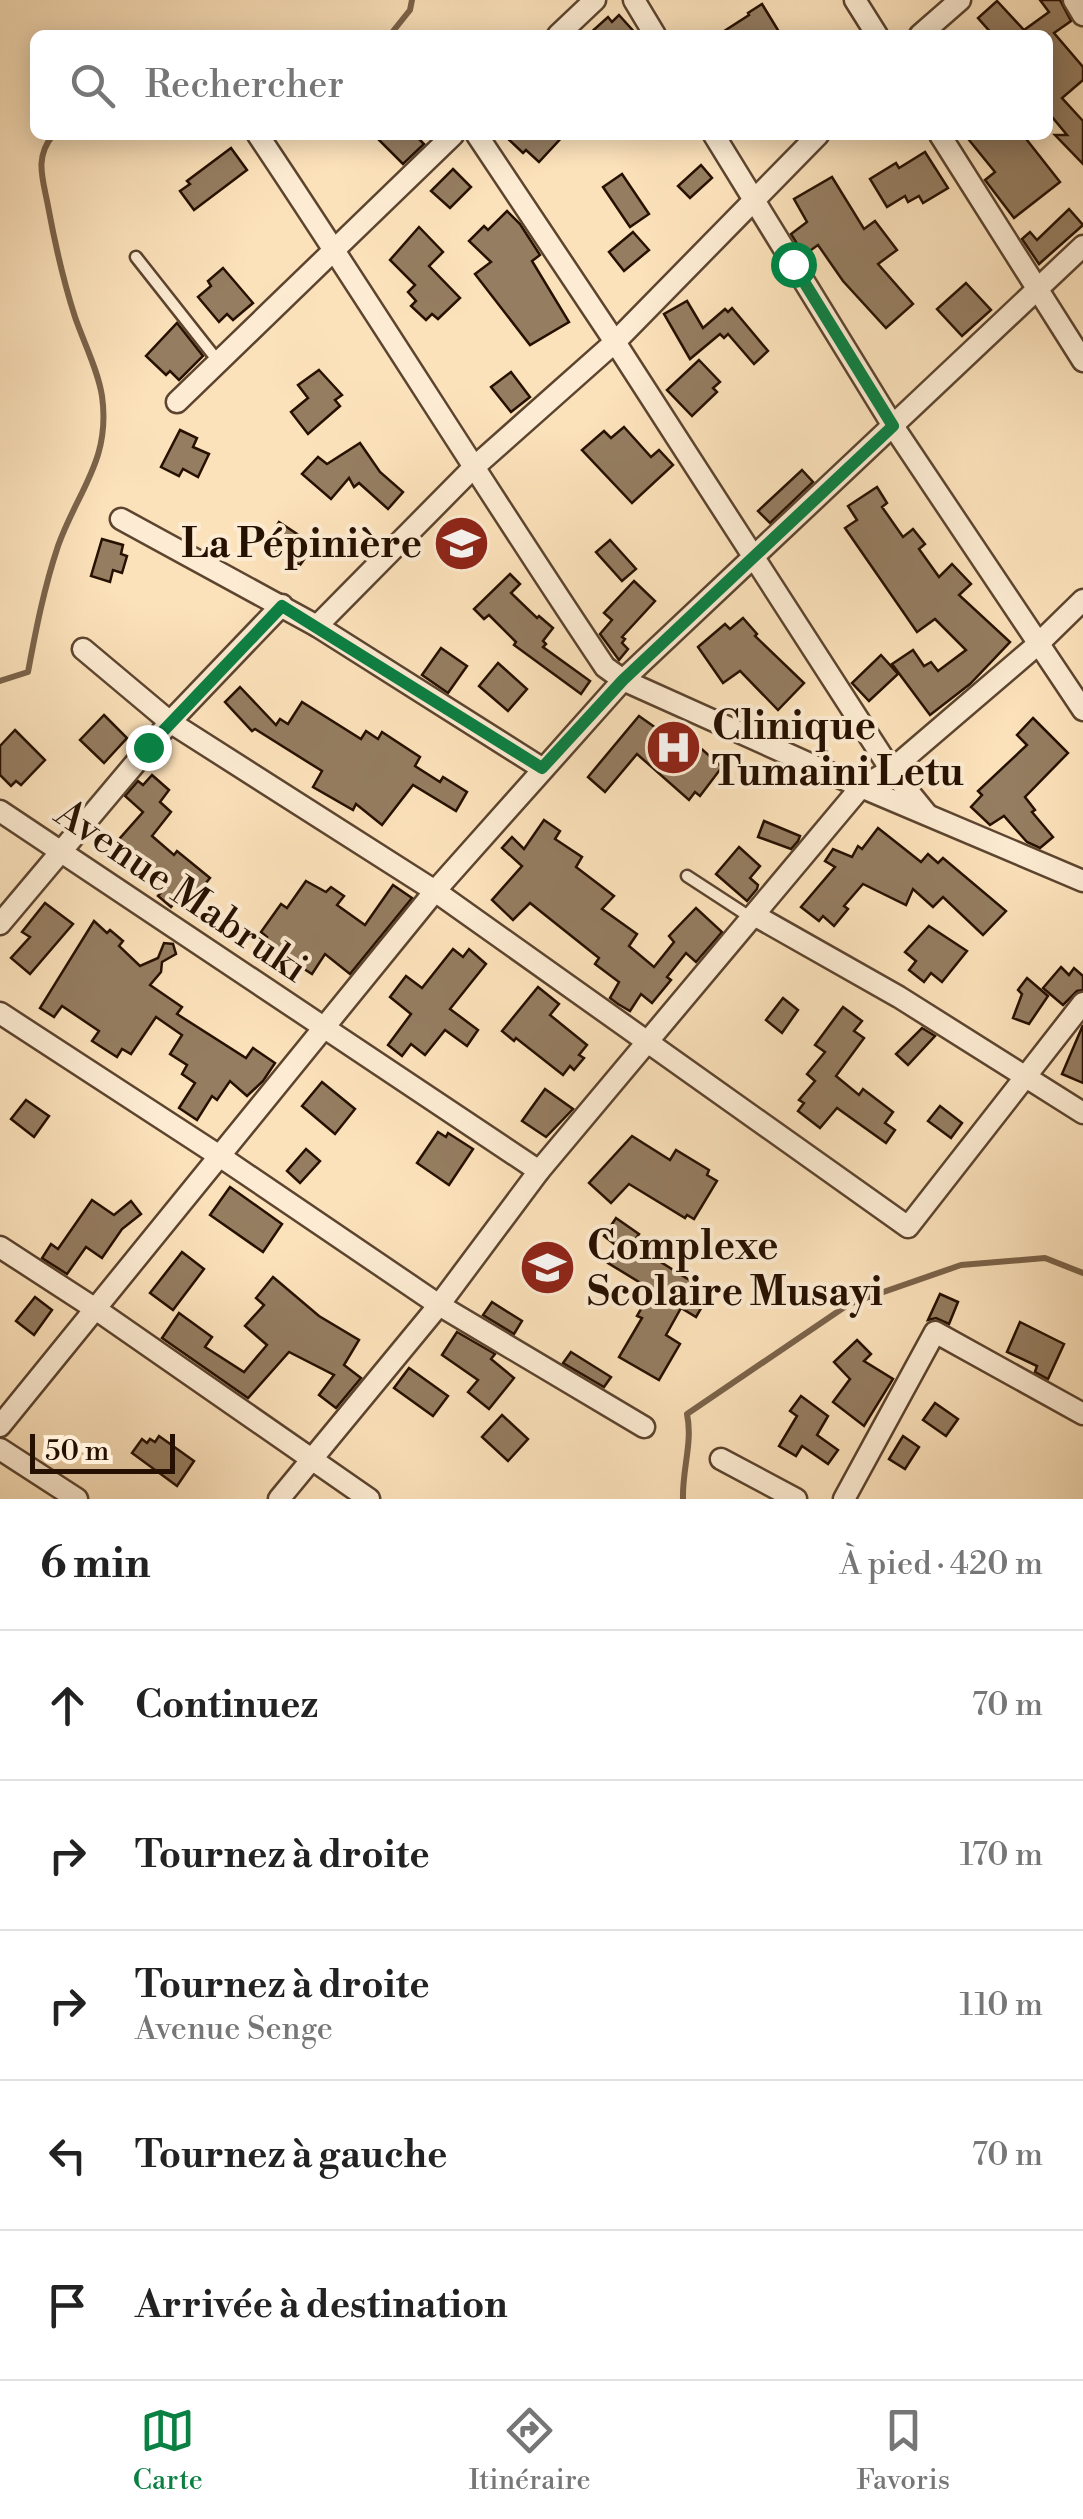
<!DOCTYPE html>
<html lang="fr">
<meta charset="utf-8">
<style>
:root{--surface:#fff;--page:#f6f6f6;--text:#222;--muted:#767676;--line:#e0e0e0;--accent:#0b8043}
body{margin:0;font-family:"Libre Bodoni",serif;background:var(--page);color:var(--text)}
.scale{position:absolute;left:30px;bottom:25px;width:145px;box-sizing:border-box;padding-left:10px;border:5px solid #261000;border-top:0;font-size:28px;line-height:35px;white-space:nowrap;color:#261000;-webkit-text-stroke:8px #fdecd3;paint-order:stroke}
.stop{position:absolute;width:30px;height:30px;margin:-22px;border:8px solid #0b8043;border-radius:50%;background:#fff}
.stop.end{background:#0b8043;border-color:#fff;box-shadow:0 2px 10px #0008}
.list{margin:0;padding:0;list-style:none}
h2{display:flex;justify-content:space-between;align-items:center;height:130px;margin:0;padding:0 40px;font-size:42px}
h2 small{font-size:32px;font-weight:400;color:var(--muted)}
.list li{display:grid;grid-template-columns:65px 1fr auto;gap:30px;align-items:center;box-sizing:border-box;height:150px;padding:0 40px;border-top:2px solid var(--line)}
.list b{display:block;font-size:38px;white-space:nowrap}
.list p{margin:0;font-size:32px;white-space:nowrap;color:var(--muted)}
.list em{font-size:32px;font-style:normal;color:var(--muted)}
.icon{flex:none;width:55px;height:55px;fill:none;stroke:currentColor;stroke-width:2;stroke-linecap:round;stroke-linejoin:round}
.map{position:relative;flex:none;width:1083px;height:1499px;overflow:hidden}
.search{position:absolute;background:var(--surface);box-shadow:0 5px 25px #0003;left:30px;right:30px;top:30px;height:110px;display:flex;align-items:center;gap:25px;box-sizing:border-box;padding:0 35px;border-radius:15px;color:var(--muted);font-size:38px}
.sheet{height:880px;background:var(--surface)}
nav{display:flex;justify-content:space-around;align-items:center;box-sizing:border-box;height:140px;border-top:2px solid var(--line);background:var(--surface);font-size:28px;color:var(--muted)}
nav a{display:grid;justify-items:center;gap:5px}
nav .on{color:var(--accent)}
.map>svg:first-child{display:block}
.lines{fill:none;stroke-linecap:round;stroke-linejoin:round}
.stream{stroke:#7b634a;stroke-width:6}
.building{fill:#957d61;stroke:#261000;stroke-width:2.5}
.service-casing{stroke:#5c442f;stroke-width:15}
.minor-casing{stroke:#5c442f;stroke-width:25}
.service{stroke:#fdecd3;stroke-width:10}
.minor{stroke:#fdecd3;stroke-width:20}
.route{stroke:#0b8043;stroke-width:12}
.labels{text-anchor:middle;stroke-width:8;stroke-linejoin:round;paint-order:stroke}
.poi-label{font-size:40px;font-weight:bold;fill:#261000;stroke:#fdecd3;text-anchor:start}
.street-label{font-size:40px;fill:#261000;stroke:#fdecd3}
</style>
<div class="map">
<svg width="1083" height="1499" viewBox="0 0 1083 1499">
<rect width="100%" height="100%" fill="#fce2bb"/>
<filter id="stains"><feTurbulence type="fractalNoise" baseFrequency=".002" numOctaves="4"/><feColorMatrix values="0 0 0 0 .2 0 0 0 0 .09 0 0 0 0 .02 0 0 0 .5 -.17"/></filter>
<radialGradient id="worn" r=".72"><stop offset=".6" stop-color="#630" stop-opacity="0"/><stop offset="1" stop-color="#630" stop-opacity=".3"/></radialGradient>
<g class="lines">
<g class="stream">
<path d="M390,35L410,10L412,0"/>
<path d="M0,681L28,672C36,629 44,588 58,546C78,490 111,460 102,396C98,370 84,343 75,317C63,280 55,244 48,206C43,179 34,158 53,135"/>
<path d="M683,1499C682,1470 693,1442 687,1414L849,1304L961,1265L1045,1258L1083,1273"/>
</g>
</g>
<g class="building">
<path d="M1040,0H1060L1071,21L1054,33L1083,67V80L1062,98L1083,121V164L1055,135H1067L1048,112V35H993L978,18L997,1L1024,30L1049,12Z"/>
<path d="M762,4L781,35H718L749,15L748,13Z"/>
<path d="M619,15L637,35H588L608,17L612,22Z"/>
<path d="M374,135H415L424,144L403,164Z"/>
<path d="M504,135H564L539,162L526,150L523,153Z"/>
<path d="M965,135H1023L1060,182L1014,218L985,180L995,172Z"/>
<path d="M231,148L247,170L194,210L180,191L190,184L187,181Z"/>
<path d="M925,152L948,188L923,203L919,196L908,202L905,196L887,207L870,179L896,163L899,168Z"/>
<path d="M701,165L712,178L690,198L678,186Z"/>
<path d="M453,169L471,187L450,208L431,191Z"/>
<path d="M622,174L649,214L630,227L603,187Z"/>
<path d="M832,177L864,229L875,221L897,250L878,264L913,304L886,328L843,281L818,245L804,255L791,234L807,222L794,199Z"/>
<path d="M1069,209L1083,225L1039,264L1022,239L1030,232L1037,240Z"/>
<path d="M507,211L520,224L540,255L532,261L569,322L530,345L475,274L491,262L469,241L484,226L488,230Z"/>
<path d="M419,227L443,252L429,266L460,298L438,319L432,314L426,320L411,306L416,301L408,292L415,285L390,260Z"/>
<path d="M633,232L649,250L624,271L609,252Z"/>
<path d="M223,268L253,303L233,320L227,314L219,322L198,297L211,286L208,281Z"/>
<path d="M966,283L991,310L962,336L937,309Z"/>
<path d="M687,301L703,328L725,309L728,312L732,308L768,351L754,364L728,334L724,338L720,334L690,359L664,314Z"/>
<path d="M177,323L203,356L179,380L170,371L166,375L146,356Z"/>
<path d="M699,360L720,382L713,388L717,392L692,416L667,390Z"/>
<path d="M319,370L342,395L335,400L340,406L308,434L291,412L308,398L298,385Z"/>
<path d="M511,372L530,397L511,412L491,387Z"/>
<path d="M624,427L651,457L659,450L673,465L632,503L582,450L604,431L611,438Z"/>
<path d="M180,430L197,438L193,447L209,454L198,477L183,469L179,476L161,467Z"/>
<path d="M360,443L380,472L403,492L388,509L359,483L354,487L349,478L331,499L302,474L318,457L327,464Z"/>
<path d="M802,470L813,482L770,523L758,511Z"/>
<path d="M877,487L887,503L882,507L903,537L913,529L925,544L919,549L939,577L952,564L971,584L959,595L1010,642L970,684L930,715L892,664L913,650L924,666L931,662L938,671L966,650L935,619L917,632L845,528L857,520L848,506Z"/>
<path d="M279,522L314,545L300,565L266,543Z"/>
<path d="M102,539L123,545L121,554L127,556L122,573L113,570L110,582L91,576Z"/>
<path d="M610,540L636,569L622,581L596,552Z"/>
<path d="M510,574L520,584L511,593L537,618L539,616L553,628L543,641L546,644L543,647L590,681L581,694L514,645L516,642L489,615L484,619L474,609Z"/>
<path d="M634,581L655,601L622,637L625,639L622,643L628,649L619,660L600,634L612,620L604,613Z"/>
<path d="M743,618L757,634L755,636L804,683L778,710L740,671L723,683L698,647L725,624L730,629Z"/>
<path d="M441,648L467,666L448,693L422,675Z"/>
<path d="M881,655L898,674L869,701L852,683Z"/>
<path d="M498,663L527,689L508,711L479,686Z"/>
<path d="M240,687L276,725L280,719L288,724L302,702L361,739L366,731L378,739L382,732L420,757L415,766L440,782L443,777L467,792L456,811L413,785L382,825L356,804L353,810L313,787L322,771L255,729L252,731L225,702Z"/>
<path d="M104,715L127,738L104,763L80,740Z"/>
<path d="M639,716L666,735L670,731L683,742L688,737L722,767L700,796L695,792L689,800L637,754L605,792L588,777Z"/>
<path d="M1033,718L1068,753L1025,797L1035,810L1032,812L1053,837L1040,848L1027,842L1004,816L990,825L971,807L982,795L978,791L1027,745L1017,735Z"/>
<path d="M15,730L45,760L21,785L16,781L11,786L0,775V746Z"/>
<path d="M152,775L169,790L160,802L171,812L152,836L174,855L177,851L210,878L187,906L178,899L171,907L158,896L167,886L144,867L142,870L132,861L124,870L106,854L143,812L125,796L138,781L143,785Z"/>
<path d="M544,820L560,831L555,839L582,857L576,867L614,896L602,909L637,934L629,946L654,967L674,942L669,936L696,908L722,932L696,962L686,953L667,977L671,980L652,1003L641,994L630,1011L618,1004L610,998L619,982L595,964L599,958L530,903L513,920L492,900L522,866L502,848L512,837L524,849Z"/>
<path d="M764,821L800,836L798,841L791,849L758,837Z"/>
<path d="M878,828L921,862L928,854L938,863L943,858L1006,911L983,935L943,897L933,907L913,889L906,905L863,884L844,906L848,909L834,926L823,916L819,921L801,907L835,867L825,861L833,849L852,857L858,846L862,849Z"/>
<path d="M739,847L760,866L750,878L758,885L757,889L747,901L716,874Z"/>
<path d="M306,881L326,892L331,887L344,896L337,905L365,925L393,885L412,898L350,974L325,954L312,974L290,960L278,954L275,958L260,948L267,937L261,932L281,904L287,908Z"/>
<path d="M45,903L73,924L30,974L11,958L30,937L22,932Z"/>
<path d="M94,921L107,933L110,930L123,941L119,946L140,966L158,958L164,943L173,944L176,954L162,962L161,972L150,985L182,1007L177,1014L246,1058L253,1048L275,1063L263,1081L247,1096L230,1081L217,1100L212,1096L197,1120L179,1108L195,1083L182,1074L187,1065L170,1054L182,1035L156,1017L131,1054L122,1049L117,1057L92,1041L99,1031L62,1006L54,1017L40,1008Z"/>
<path d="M929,926L967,951L942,982L931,973L924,982L909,970L916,961L905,952Z"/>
<path d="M453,949L463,957L469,949L486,964L450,1009L478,1030L467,1046L445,1030L425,1055L411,1044L402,1056L388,1045L411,1014L390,997L406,976L422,988Z"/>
<path d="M1061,967L1069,975L1074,968L1083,976V990L1077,991L1063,1005L1043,988Z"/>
<path d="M1027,978L1048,996L1029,1024L1013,1018L1022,994L1018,990Z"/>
<path d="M538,987L559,1004L550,1015L587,1045L579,1055L584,1058L574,1070L570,1066L563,1075L516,1038L514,1041L502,1031Z"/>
<path d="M783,998L798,1010L782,1033L766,1020Z"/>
<path d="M843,1007L862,1021L854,1031L864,1038L836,1076L859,1095L863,1089L893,1112L885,1123L895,1130L886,1143L837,1108L820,1128L798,1111L804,1103L799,1100L815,1081L807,1074L825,1052L815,1045Z"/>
<path d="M1083,1025V1083L1062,1074Z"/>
<path d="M922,1028L935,1036L908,1065L896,1054Z"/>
<path d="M322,1082L355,1109L335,1134L302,1106Z"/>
<path d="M545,1089L573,1109L546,1137L522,1121Z"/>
<path d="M26,1100L49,1116L34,1137L11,1119Z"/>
<path d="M940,1106L962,1123L951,1138L928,1121Z"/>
<path d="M438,1132L446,1137L448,1133L473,1149L449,1185L417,1163Z"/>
<path d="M632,1136L670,1160L676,1150L709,1170L707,1175L717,1181L694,1219L687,1215L685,1218L629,1184L611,1203L589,1183Z"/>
<path d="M306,1149L320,1161L300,1183L287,1171Z"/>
<path d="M230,1187L282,1224L263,1252L210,1215Z"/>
<path d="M92,1200L114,1215L131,1201L141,1214L122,1229L102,1258L86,1247L67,1274L42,1258L51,1244L58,1249Z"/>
<path d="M616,1218L639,1234L632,1244L710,1293L696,1317L681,1308L666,1335L680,1344L659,1380L619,1357L642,1318L637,1316L652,1290L608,1263L618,1247L604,1236Z"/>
<path d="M182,1252L204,1269L173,1310L150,1293Z"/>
<path d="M273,1277L319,1316L359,1340L344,1365L361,1378L336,1408L319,1395L334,1375L289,1352L248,1398L162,1338L179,1313L212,1337L205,1347L244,1372L267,1345L245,1326L264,1305L256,1298Z"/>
<path d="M940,1294L958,1302L949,1324L936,1318L928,1320Z"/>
<path d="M35,1297L52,1310L34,1335L16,1321Z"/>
<path d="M492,1302L522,1321L514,1334L483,1315Z"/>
<path d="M1020,1322L1064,1344L1048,1379L1035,1372L1037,1366L1007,1352Z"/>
<path d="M457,1332L495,1354L491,1359L514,1378L489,1409L468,1392L478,1380L442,1355Z"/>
<path d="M857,1340L871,1354L864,1361L893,1379L864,1426L833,1402L850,1379L834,1362Z"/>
<path d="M571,1352L611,1377L604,1387L563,1363Z"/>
<path d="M409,1368L448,1396L433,1416L394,1388Z"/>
<path d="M801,1396L828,1416L817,1435L838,1450L828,1464L802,1446L796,1456L779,1446L797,1416L790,1411Z"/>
<path d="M935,1403L958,1419L946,1436L923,1420Z"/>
<path d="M502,1415L528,1439L508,1461L482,1437Z"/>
<path d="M159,1436L194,1461L177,1486L132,1453L142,1439L147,1443L150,1439L155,1442Z"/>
<path d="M903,1436L919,1447L905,1469L889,1459Z"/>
</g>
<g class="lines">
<defs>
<g id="service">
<path d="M136,257L218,361"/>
<path d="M687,876L753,919"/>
</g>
<g id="minor">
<path d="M634,0L655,35"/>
<path d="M855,0L877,35"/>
<path d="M1074,0L1083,15"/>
<path d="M558,35L595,0"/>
<path d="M920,35L960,0"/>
<path d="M258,135C376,311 487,491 605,667L623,680L861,787L1083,881"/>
<path d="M477,135L615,342L891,770L926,813"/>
<path d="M714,135L893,426L1083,710"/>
<path d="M940,135L1083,361"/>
<path d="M177,402L453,135"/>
<path d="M121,519L317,626L543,769"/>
<path d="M317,626L472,469L615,342L818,135"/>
<path d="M83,649L170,722L435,891L908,1227L1083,1003"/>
<path d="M0,811L539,1171"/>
<path d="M756,916L899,997L1083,1113"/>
<path d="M0,924L170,722L282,605"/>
<path d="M0,1013L221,1157L439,1305L644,1427"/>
<path d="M0,1247L97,1310L369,1499"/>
<path d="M0,1426L435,891L623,680L1083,246"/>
<path d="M0,1449L77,1499"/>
<path d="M721,1459L796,1499"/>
<path d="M279,1499L439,1305L539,1171L861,787L891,770L1037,645L1083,600"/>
<path d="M844,1499L935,1332L1083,1414"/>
</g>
</defs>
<use href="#service" class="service-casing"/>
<use href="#minor" class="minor-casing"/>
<use href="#service" class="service"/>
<use href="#minor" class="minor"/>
</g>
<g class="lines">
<path class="route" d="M148,747L282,606L542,768L623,680L893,426L793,264"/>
</g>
<defs>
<symbol id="school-disc" viewBox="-11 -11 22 22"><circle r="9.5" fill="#8f2418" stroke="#fdecd3"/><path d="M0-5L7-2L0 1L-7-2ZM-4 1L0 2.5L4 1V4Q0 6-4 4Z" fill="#fff"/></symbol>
<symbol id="hospital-disc" viewBox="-11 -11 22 22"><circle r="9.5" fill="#8f2418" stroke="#fdecd3"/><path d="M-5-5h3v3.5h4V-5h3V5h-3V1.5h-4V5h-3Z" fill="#fff"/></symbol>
</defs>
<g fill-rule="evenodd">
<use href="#school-disc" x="430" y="512" width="63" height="63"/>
<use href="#hospital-disc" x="642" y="716" width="63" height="63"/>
<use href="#school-disc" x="516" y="1236" width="63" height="63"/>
</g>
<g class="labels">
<g class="poi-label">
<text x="422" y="557" text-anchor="end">La Pépinière</text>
<text x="712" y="739">Clinique<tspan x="712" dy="46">Tumaini Letu</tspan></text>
<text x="587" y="1259">Complexe<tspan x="587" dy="46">Scolaire Musayi</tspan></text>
</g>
<g class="street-label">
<text transform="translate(182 890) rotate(34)" y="14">Avenue Mabruki</text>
</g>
</g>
<rect width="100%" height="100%" filter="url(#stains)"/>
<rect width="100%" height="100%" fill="url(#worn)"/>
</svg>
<div class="scale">50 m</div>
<div class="stop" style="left:793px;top:264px"></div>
<div class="stop end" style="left:148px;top:747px"></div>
<div class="search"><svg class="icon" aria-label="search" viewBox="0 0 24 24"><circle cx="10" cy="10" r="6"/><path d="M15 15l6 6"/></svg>Rechercher</div>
</div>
<section class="sheet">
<h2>6 min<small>À pied · 420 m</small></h2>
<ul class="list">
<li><svg class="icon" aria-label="ahead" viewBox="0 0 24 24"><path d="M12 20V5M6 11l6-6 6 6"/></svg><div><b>Continuez</b></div><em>70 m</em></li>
<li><svg class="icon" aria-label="right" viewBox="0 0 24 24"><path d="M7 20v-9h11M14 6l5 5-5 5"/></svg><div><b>Tournez à droite</b></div><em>170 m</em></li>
<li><svg class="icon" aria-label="right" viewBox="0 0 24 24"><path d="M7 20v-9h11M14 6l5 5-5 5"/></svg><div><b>Tournez à droite</b><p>Avenue Senge</p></div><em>110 m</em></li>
<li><svg class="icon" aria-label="left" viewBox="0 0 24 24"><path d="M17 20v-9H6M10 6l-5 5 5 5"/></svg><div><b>Tournez à gauche</b></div><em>70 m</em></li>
<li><svg class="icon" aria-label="arrive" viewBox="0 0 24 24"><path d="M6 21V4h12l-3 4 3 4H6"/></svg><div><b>Arrivée à destination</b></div></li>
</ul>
</section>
<nav>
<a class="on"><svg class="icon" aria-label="map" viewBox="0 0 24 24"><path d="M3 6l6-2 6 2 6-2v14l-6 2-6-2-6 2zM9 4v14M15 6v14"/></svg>Carte</a>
<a><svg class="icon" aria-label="directions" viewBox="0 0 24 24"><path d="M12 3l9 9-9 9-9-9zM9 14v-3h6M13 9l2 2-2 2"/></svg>Itinéraire</a>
<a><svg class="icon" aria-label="saved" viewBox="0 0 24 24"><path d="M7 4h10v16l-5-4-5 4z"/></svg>Favoris</a>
</nav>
